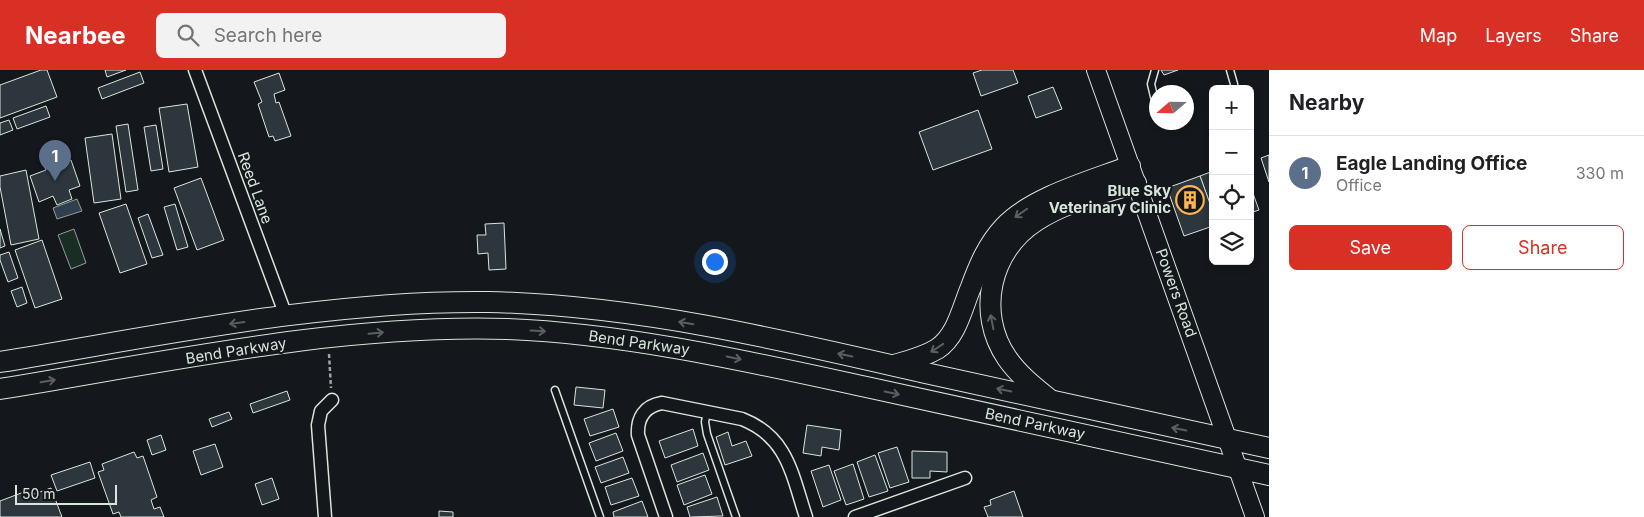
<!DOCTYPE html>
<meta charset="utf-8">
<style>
:root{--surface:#fff;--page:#f2f2f2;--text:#202124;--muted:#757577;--line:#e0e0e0;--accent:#d93025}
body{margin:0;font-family:Inter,sans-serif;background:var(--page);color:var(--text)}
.controls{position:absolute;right:15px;top:15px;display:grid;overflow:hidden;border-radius:8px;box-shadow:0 2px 8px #0003}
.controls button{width:45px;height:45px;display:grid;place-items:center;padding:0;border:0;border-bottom:1px solid var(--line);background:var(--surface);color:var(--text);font:25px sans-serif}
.compass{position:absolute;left:1149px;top:15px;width:45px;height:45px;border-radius:50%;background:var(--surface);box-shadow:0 2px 8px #0003;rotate:250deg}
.scale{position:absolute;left:15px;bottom:12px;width:102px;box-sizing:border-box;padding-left:5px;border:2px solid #d8e6dc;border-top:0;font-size:14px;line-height:18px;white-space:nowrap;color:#d8e6dc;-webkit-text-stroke:4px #14181c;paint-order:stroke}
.you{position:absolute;left:714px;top:191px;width:18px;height:18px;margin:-12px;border:4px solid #fff;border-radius:50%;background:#1a73e8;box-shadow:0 0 0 8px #1a73e833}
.badge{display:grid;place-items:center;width:32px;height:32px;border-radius:50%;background:var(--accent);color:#fff;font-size:16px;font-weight:700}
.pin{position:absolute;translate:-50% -41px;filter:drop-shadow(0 1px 2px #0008)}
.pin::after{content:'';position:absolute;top:26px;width:18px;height:15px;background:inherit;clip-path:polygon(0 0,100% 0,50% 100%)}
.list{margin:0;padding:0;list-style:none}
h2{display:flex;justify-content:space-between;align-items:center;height:65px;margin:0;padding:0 20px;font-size:21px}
h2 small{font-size:16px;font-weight:400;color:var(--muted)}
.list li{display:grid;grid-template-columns:32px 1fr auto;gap:15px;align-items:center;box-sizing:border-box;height:75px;padding:0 20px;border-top:1px solid var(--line)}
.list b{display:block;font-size:19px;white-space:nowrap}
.list p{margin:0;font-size:16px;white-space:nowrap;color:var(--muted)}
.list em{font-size:16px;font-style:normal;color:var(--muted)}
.actions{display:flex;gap:10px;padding:15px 20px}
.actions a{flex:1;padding:11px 0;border:1px solid var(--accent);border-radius:8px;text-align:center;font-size:18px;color:var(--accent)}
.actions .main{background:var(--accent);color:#fff}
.icon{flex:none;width:28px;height:28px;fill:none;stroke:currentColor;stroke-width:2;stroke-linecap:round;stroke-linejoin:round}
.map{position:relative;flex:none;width:1269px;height:447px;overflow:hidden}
header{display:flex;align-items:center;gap:30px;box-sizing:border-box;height:70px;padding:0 25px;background:var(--accent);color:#fff}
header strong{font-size:24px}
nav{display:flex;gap:28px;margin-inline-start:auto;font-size:18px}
.search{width:350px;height:45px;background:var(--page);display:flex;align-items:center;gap:12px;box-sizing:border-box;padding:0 18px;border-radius:8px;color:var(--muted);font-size:19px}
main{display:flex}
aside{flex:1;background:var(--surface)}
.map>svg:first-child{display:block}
.green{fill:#1a2d24;stroke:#939e99}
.water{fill:#2f3f4d;stroke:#939e99}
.building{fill:#2c363c;stroke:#d8e6dc}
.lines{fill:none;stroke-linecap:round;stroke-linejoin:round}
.service-casing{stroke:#d8e6dc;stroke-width:9}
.minor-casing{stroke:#d8e6dc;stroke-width:15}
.secondary-casing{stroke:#d8e6dc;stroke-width:20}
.trunk-casing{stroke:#d8e6dc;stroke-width:22}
.path{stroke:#9da8a2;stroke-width:2.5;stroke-dasharray:4 2.5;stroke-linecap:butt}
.service{stroke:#14181c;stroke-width:6}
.minor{stroke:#14181c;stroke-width:12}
.secondary{stroke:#14181c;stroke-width:18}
.trunk{stroke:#14181c;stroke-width:20}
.oneway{stroke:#59605f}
.labels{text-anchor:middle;stroke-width:4;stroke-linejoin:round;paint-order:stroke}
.street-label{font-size:15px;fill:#d8e6dc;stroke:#14181c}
.poi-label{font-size:15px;font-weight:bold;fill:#d8e6dc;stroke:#14181c;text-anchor:end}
</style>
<header>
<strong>Nearbee</strong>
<div class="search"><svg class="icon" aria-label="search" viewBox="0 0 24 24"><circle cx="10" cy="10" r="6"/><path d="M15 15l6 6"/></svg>Search here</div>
<nav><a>Map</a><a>Layers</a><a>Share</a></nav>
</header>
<main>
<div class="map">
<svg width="1269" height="447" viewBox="0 0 1269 447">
<rect width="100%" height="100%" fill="#14181c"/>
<path class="green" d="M74,159L86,193L71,199L58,165Z"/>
<path class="water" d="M77,129L82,141L57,149L53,138Z"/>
<g class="building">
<path d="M41,0H47L57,27L0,48V15Z"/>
<path d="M105,0H126L107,7Z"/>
<path d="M982,0H1013L1018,13L981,26L973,3Z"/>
<path d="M1161,0H1178L1164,5Z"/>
<path d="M140,2L144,13L102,29L98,18Z"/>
<path d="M279,3L285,20L274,24L276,33L279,32L291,66L275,71L273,66L269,67L258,34L262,32L254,12Z"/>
<path d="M1053,17L1062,39L1036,48L1028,26Z"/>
<path d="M187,34L198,97L169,102L159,38Z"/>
<path d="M46,36L50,47L17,59L13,48Z"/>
<path d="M978,40L992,79L933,100L919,62Z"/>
<path d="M9,50L13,60L0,65V53Z"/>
<path d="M128,54L138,120L126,122L116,56Z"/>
<path d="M156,55L163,99L151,101L144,57Z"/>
<path d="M112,64L121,129L94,133L85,68Z"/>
<path d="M1269,85V112L1261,88Z"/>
<path d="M71,90L80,116L69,120L72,129L57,135L53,126L39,132L30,106L46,100L44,96L54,92L55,96Z"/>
<path d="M26,100L39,169L11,175L0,117V106Z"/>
<path d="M1213,101V142L1200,106Z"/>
<path d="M1200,106L1213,142V156L1184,166L1167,118Z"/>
<path d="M201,108L224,170L197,180L174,118Z"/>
<path d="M1250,115L1259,140L1250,143Z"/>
<path d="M126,134L147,194L120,203L99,143Z"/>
<path d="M175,134L188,177L177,180L164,137Z"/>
<path d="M148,144L163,185L152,188L138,148Z"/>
<path d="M504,153L506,199L489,200L488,183L478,184L477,165H486L485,154Z"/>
<path d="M0,159L5,176L0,178Z"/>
<path d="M42,170L62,229L35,238L15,180Z"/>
<path d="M9,182L18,208L8,212L0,190V185Z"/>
<path d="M22,217L27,233L17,237L11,221Z"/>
<path d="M576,317L605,320L603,338L574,335Z"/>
<path d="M287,321L290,330L253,343L250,334Z"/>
<path d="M613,339L619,357L590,366L584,349Z"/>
<path d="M229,342L232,349L212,357L209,349Z"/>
<path d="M807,355L841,360L839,380L822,377L821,386L803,383Z"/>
<path d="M693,359L698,376L665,388L659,371Z"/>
<path d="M728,362L732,376L746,371L752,386L725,395L716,367Z"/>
<path d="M616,363L623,381L596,391L589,373Z"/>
<path d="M161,365L166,380L152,385L147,370Z"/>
<path d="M215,374L223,397L201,405L193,381Z"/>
<path d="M897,377L909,412L890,418L878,383Z"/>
<path d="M912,381L947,382V402L930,401V408H912Z"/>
<path d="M134,382L137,388L143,386L157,427L151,430L154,439L160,437L164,447H121L119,442L113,444L98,402L104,400L102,394Z"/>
<path d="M703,383L709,400L677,412L671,395Z"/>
<path d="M875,385L888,421L869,427L857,392Z"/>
<path d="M623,387L629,403L601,413L595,397Z"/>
<path d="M90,392L95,408L57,421L51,405Z"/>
<path d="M853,394L864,429L846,435L834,401Z"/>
<path d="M829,395L841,430L823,437L811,401Z"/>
<path d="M705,405L712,424L684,435L677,415Z"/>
<path d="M272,408L279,429L262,435L255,414Z"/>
<path d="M632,408L639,426L611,435L605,417Z"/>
<path d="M51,418L62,447H0V431L32,419L34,424Z"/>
<path d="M1014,421L1023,447H988L984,437L991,435L990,430Z"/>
<path d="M717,427L723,446L690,447L687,437Z"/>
<path d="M642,431L648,447H614L613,442Z"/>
<path d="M439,441L453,442V447H439Z"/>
</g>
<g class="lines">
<defs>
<g id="service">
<path d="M1155,0L1151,14L1156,35"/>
<path d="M1230,0L1234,14V19"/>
<path d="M555,320L600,447"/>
<path d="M707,342L705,352L707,364L736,447"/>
</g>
<g id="minor">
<path d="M195,0L286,246"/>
<path d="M325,447L318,355L321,341L332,330"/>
<path d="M666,447L638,365C637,348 644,336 662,333L742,349C788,367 792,405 806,447"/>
<path d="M855,447L965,408"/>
</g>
<path id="secondary" d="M1096,0L1255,447"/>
<g id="trunk">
<path d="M0,292C159,266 326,230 488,232C634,235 779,269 921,302C1037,328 1153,352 1269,378"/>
<path d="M894,295C908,291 924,287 937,279C957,266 962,238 971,217C979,195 988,174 1004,157C1032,127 1091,111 1130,96"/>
<path d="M0,319C166,292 338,254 507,259C630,264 750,292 871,318C1003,347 1136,376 1269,405"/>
<path d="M1048,328C1033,316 1018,304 1007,288C976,243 990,180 1036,151C1064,132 1104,123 1136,113"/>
</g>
</defs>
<use href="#service" class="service-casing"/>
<use href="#minor" class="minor-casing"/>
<use href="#secondary" class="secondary-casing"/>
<use href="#trunk" class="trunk-casing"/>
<path class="path" d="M329,284L331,318"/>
<use href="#service" class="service"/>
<use href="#minor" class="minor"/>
<use href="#secondary" class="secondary"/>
<use href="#trunk" class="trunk"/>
</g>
<defs><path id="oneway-shaft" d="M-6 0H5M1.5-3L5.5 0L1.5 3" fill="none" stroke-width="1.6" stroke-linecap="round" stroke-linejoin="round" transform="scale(1.25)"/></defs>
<g class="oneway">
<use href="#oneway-shaft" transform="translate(1021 143) rotate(145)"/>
<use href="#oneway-shaft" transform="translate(992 252) rotate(-101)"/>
<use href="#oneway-shaft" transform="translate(237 253) rotate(172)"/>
<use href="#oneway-shaft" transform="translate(686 253) rotate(-171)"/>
<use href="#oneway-shaft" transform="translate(538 261) rotate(3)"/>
<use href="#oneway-shaft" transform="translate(376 263) rotate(-5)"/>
<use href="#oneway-shaft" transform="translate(937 278) rotate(146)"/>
<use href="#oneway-shaft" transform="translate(845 285) rotate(-168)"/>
<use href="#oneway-shaft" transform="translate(734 288) rotate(12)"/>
<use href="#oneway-shaft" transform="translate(48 311) rotate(-9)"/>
<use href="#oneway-shaft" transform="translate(1004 320) rotate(-168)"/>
<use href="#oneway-shaft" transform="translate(892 323) rotate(12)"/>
<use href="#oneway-shaft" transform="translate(1179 359) rotate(-168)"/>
</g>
<defs>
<symbol id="building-ring" viewBox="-11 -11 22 22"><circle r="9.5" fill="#14181c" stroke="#ffb74d" stroke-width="1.5"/><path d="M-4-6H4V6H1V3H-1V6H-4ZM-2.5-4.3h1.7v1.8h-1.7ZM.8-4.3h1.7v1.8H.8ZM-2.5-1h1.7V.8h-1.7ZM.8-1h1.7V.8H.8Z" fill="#ffb74d"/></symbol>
</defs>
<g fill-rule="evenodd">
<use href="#building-ring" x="1174" y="114" width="32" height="32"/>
</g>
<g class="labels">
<g class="street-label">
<text transform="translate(255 118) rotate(70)" y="5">Reed Lane</text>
<text transform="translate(1176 223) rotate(70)" y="5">Powers Road</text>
<text transform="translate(639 273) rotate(8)" y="5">Bend Parkway</text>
<text transform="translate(236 281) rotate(-9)" y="5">Bend Parkway</text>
<text transform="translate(1035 354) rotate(12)" y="5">Bend Parkway</text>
</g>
<g class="poi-label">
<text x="1171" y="126">Blue Sky<tspan x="1171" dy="17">Veterinary Clinic</tspan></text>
</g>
</g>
</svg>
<div class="controls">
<button>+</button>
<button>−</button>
<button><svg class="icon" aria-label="locate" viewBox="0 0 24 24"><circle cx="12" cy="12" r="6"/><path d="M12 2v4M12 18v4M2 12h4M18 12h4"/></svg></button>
<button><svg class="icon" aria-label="layers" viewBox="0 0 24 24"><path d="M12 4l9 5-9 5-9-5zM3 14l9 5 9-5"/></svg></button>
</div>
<svg class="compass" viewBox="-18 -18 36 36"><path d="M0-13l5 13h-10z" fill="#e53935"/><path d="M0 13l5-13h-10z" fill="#757577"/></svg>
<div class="scale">50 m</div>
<div class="you"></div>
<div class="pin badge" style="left:55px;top:111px;background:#5c6f8a">1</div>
</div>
<aside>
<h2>Nearby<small></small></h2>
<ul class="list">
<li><span class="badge" style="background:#5c6f8a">1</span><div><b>Eagle Landing Office</b><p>Office</p></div><em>330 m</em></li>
</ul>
<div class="actions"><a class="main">Save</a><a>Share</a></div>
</aside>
</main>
